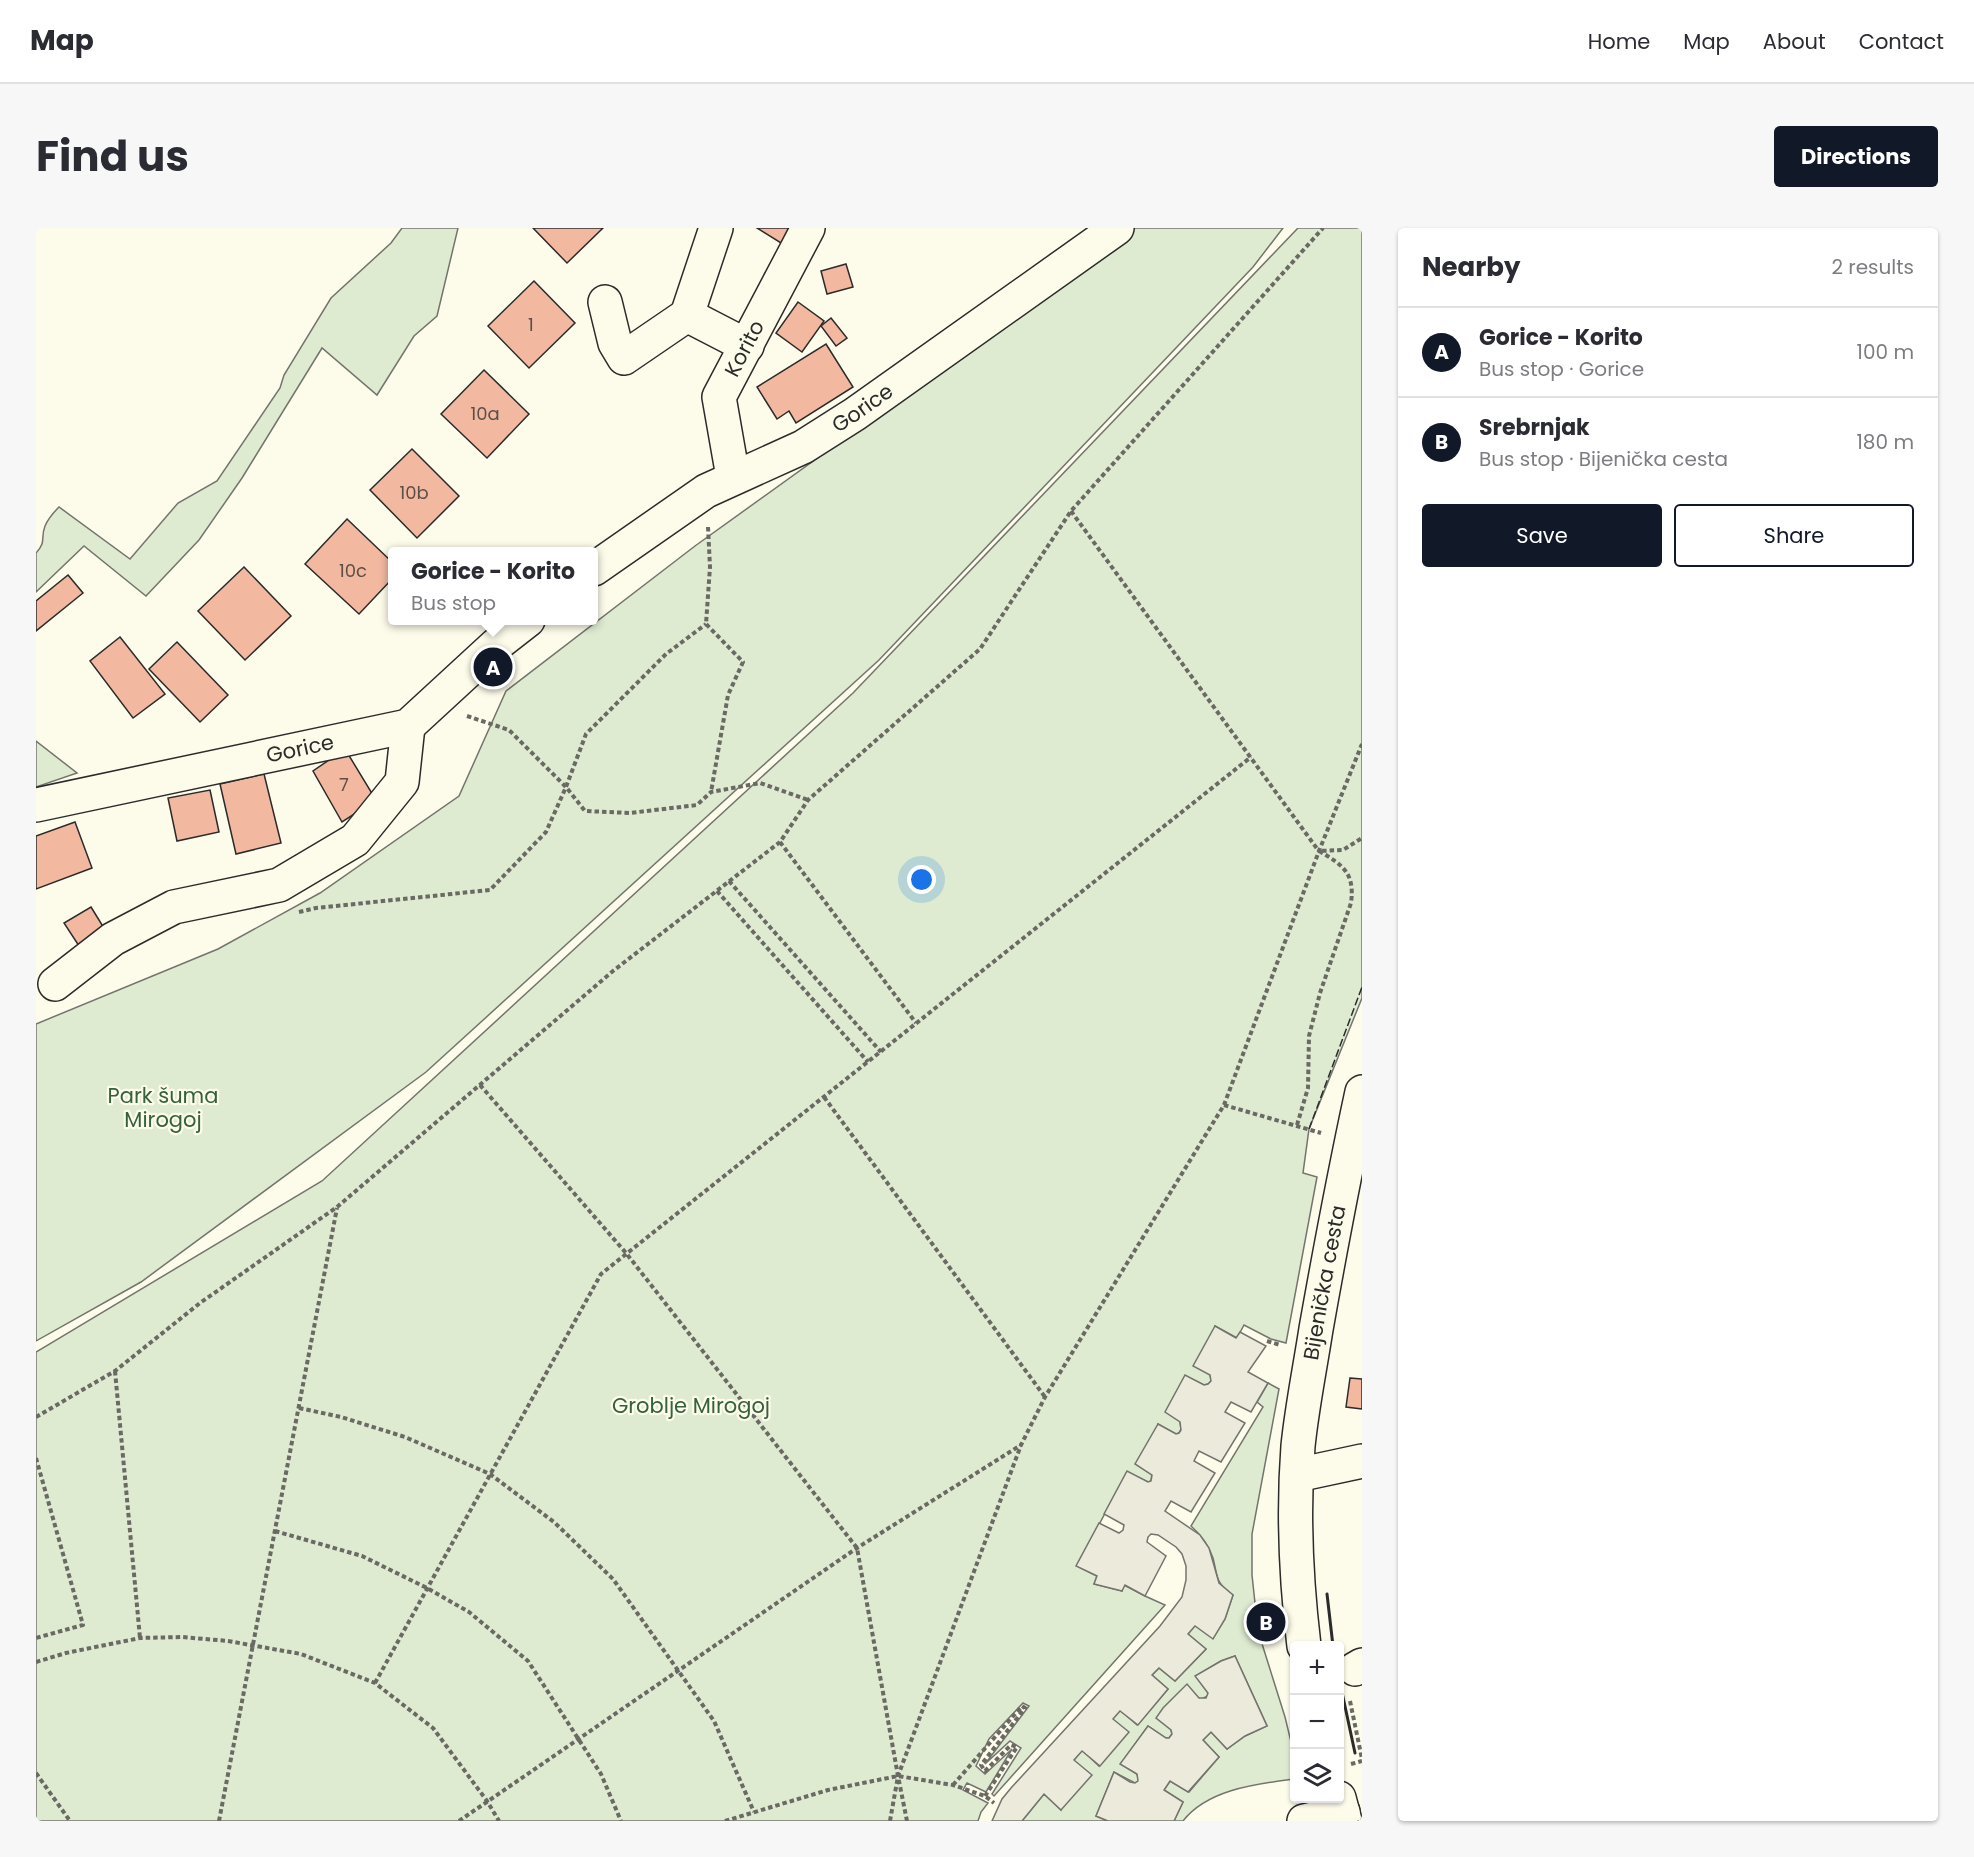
<!DOCTYPE html>
<meta charset="utf-8">
<style>
:root{--surface:#fff;--page:#f7f7f7;--text:#2b2b33;--muted:#7c7c81;--line:#e1e1e2;--accent:#111827}
body{margin:0;font-family:Poppins,sans-serif;background:var(--page);color:var(--text)}
.controls{position:absolute;right:18px;bottom:18px;display:grid;overflow:hidden;border-radius:6px;box-shadow:0 2px 4px #0004}
.controls button{width:54px;height:54px;display:grid;place-items:center;padding:0;border:0;border-bottom:2px solid var(--line);background:var(--surface);color:var(--text);font:30px sans-serif}
.you{position:absolute;left:886px;top:652px;width:21px;height:21px;margin:-15px;border:4px solid #fff;border-radius:50%;background:#1a73e8;box-shadow:0 0 0 9px #1a73e833}
.badge{display:grid;place-items:center;width:39px;height:39px;border-radius:50%;background:var(--accent);color:#fff;font-size:20px;font-weight:700}
.pin{position:absolute;translate:-50% -50%;border:3px solid #fff;box-shadow:0 2px 6px #0006}
.popup{position:absolute;left:352px;top:319px;width:210px;height:78px;box-sizing:border-box;display:grid;place-content:center;border-radius:6px;background:var(--surface);filter:drop-shadow(0 2px 4px #0005);font-size:20px;white-space:nowrap;color:var(--muted)}
.popup b{font-size:22px;color:var(--text)}
.popup::after{content:'';position:absolute;left:50%;top:100%;margin-left:-12px;border:12px solid transparent;border-top-color:var(--surface)}
.list{margin:0;padding:0;list-style:none}
h2{display:flex;justify-content:space-between;align-items:center;height:78px;margin:0;padding:0 24px;font-size:26px}
h2 small{font-size:20px;font-weight:400;color:var(--muted)}
.list li{display:grid;grid-template-columns:39px 1fr auto;gap:18px;align-items:center;box-sizing:border-box;height:90px;padding:0 24px;border-top:2px solid var(--line)}
.list b{display:block;font-size:22px;white-space:nowrap}
.list p{margin:0;font-size:20px;white-space:nowrap;color:var(--muted)}
.list em{font-size:20px;font-style:normal;color:var(--muted)}
.actions{display:flex;gap:12px;padding:18px 24px}
.actions a{flex:1;padding:14px 0;border:2px solid var(--accent);border-radius:6px;text-align:center;font-size:21px;color:var(--accent)}
.actions .main{background:var(--accent);color:#fff}
.icon{flex:none;width:33px;height:33px;fill:none;stroke:currentColor;stroke-width:2;stroke-linecap:round;stroke-linejoin:round}
.map{position:relative;flex:none;width:1326px;height:1593px;overflow:hidden;border-radius:6px}
header{display:flex;align-items:center;gap:36px;box-sizing:border-box;height:84px;padding:0 30px;background:var(--surface);border-bottom:2px solid var(--line)}
header strong{font-size:28px}
nav{display:flex;gap:33px;margin-inline-start:auto;font-size:21px}
.intro{display:flex;align-items:center;justify-content:space-between;box-sizing:border-box;height:144px;padding:0 36px}
h1{margin:0;font-size:42px}
.button{padding:15px 27px;border-radius:6px;background:var(--accent);color:#fff;font-size:21px;font-weight:700}
main{display:flex;gap:36px;padding:0 36px}
aside{flex:1;background:var(--surface);border-radius:6px;box-shadow:0 2px 4px #0004}
.map>svg:first-child{display:block}
.green{fill:#deebd1;stroke:#74746e;stroke-width:1.5}
.parking{fill:#eceadb;stroke:#74746e;stroke-width:1.5}
.building{fill:#f2b8a0;stroke:#2b2b2b;stroke-width:1.5}
.lines{fill:none;stroke-linecap:round;stroke-linejoin:round}
.minor-casing{stroke:#2b2b2b;stroke-width:36}
.major-casing{stroke:#2b2b2b;stroke-width:36}
.path{stroke:#6a6964;stroke-width:4;stroke-dasharray:4.5 3;stroke-linecap:butt}
.minor{stroke:#fdfbea;stroke-width:33}
.major{stroke:#fdfbea;stroke-width:33}
.fence{stroke:#2b2b2b;stroke-width:1.5;stroke-dasharray:8 3;stroke-linecap:butt}
.wall{stroke:#2b2b2b;stroke-width:3}
.labels{text-anchor:middle;stroke-width:4.5;stroke-linejoin:round;paint-order:stroke}
.number-label{font-size:18px;fill:#5d4e48}
.street-label{font-size:21px;fill:#2b2b2b;stroke:#fdfbea}
.park-label{font-size:21px;fill:#34623c;stroke:#fdfbea}
</style>
<header>
<strong>Map</strong>
<nav><a>Home</a><a>Map</a><a>About</a><a>Contact</a></nav>
</header>
<div class="intro"><h1>Find us</h1><a class="button">Directions</a></div>
<main>
<div class="map">
<svg width="1326" height="1593" viewBox="0 0 1326 1593">
<rect width="100%" height="100%" fill="#fdfbea"/>
<g class="green">
<path d="M366,0H422L401,88L378,108L341,167L286,120L206,250L163,312L110,368L48,318L0,364V325C11,313 4,311 9,298C12,291 18,284 23,279L94,331L142,275L181,253L244,160L248,147L295,70L355,15Z"/>
<path d="M1086,0H1247L1217,39L843,432L390,844L105,1054L0,1113V796L182,721L284,665L423,568L470,463L659,318L1054,34Z"/>
<path d="M1262,0H1326V770L1273,901L1267,945L1281,949L1250,1115L1235,1111L1208,1097L1201,1110L1179,1098L1174,1147L1175,1153L1172,1156L1168,1157L1149,1148L1144,1194L1145,1201L1143,1205L1140,1206L1122,1196L1115,1253L1112,1254L1091,1244L1041,1338L1061,1348L1058,1356L1086,1363L1088,1357L1109,1368L1129,1377L958,1568L956,1566L985,1520L974,1513L949,1536L993,1478L987,1475L953,1511L940,1538L949,1546L976,1521L950,1564L931,1555L927,1562L952,1575L945,1584L942,1593H0V1124L286,953L817,465Z"/>
<path d="M0,513L41,545L0,559Z"/>
<path d="M1232,1155L1243,1161L1216,1306V1347L1222,1403L1249,1489L1258,1526V1551C1221,1556 1172,1561 1147,1593H1138L1147,1574L1128,1562L1134,1553L1153,1564L1183,1529L1167,1512L1175,1504L1191,1521L1209,1508L1231,1498L1199,1428L1185,1433L1160,1448L1172,1465V1468L1165,1471L1163,1470L1135,1502L1136,1506L1133,1510H1130L1112,1498L1085,1536L1101,1546L1103,1553L1099,1555L1078,1544L1060,1588L1072,1593H986L1008,1566L1025,1582L1038,1532L1046,1522L1063,1538L1077,1490L1084,1482L1101,1497L1132,1461L1116,1447L1123,1440L1139,1453L1170,1421L1152,1406L1159,1397L1177,1410L1189,1391L1197,1367C1179,1355 1182,1349 1177,1330C1173,1318 1164,1306 1155,1298L1227,1179L1221,1174Z"/>
</g>
<g class="parking">
<path d="M1179,1098L1200,1110L1204,1104L1230,1118L1212,1144L1232,1155L1215,1184L1195,1174L1189,1184L1209,1195L1185,1234L1163,1223L1158,1233L1179,1245L1155,1284L1135,1273L1129,1283L1164,1307L1173,1320L1183,1355L1197,1367L1189,1391L1177,1411L1159,1398L1152,1406L1170,1421L1139,1453L1123,1440L1116,1447L1132,1461L1102,1497L1084,1483L1077,1491L1093,1504L1064,1538L1046,1523L1038,1532L1056,1547L1025,1582L1008,1566L986,1593H956L966,1571L975,1560L1124,1398L1146,1369L1150,1352V1338L1146,1326L1140,1319L1122,1307L1115,1306L1112,1309L1111,1314L1130,1328L1109,1368L1089,1357L1086,1363L1058,1356L1061,1348L1040,1338L1063,1295L1083,1305L1087,1302L1088,1297L1068,1286L1091,1243L1112,1254L1115,1253L1116,1247L1099,1236L1122,1196L1140,1206L1143,1205L1145,1202L1144,1194L1129,1184L1149,1147L1168,1157L1172,1156L1175,1153L1174,1147L1157,1138Z"/>
<path d="M1199,1428L1231,1498L1209,1508L1191,1521L1175,1504L1167,1512L1183,1529L1152,1564L1134,1553L1128,1562L1147,1574L1138,1593H1072L1060,1588L1078,1544L1094,1554L1099,1555L1102,1553L1101,1546L1084,1536L1112,1498L1130,1510H1133L1136,1506L1135,1502L1120,1490L1127,1480L1151,1456L1163,1470H1170L1172,1465L1159,1448L1185,1433Z"/>
</g>
<g class="building">
<path d="M497,0H567L531,35Z"/>
<path d="M721,0H755L745,15Z"/>
<path d="M810,36L817,59L791,66L785,43Z"/>
<path d="M498,53L539,95L493,140L452,98Z"/>
<path d="M762,74L788,93L766,124L740,105Z"/>
<path d="M795,90L811,110L800,118L785,98Z"/>
<path d="M790,116L817,159L760,195L753,183L741,191L721,159Z"/>
<path d="M448,142L493,186L451,230L405,186Z"/>
<path d="M376,221L423,268L381,310L334,262Z"/>
<path d="M311,291L356,334V351L323,386L269,336Z"/>
<path d="M208,339L255,388L209,432L162,383Z"/>
<path d="M32,347L47,365L0,403V373Z"/>
<path d="M84,409L129,466L97,490L54,433Z"/>
<path d="M141,414L192,467L164,494L113,441Z"/>
<path d="M309,521L340,572L306,594L277,543Z"/>
<path d="M228,546L245,615L200,626L184,556Z"/>
<path d="M174,562L183,604L141,613L132,570Z"/>
<path d="M39,594L56,640L0,661V608Z"/>
<path d="M55,679L71,705L45,721L28,695Z"/>
<path d="M1314,1150L1326,1151V1181L1310,1179Z"/>
</g>
<g class="lines">
<defs>
<g id="minor">
<path d="M680,0L651,87L711,118"/>
<path d="M569,74L579,115L588,130L651,87"/>
<path id="s1" d="M697,249L683,169L772,0"/>
<path id="s2" d="M558,341L670,263L767,219L819,186L1081,0"/>
<path id="s3" d="M0,577L372,498L460,417L492,392"/>
<path d="M19,756L77,711L138,679L243,657L319,612L366,554L372,498"/>
<path d="M1261,1247L1326,1233"/>
<path d="M1319,1441L1326,1437"/>
<path d="M1268,1593L1307,1584"/>
</g>
<g id="major">
<path id="s4" d="M1268,1418C1260,1352 1257,1284 1262,1218C1266,1179 1274,1140 1280,1101C1294,1022 1309,943 1326,864"/>
<path d="M1303,1570L1309,1593"/>
</g>
</defs>
<use href="#minor" class="minor-casing"/>
<use href="#major" class="major-casing"/>
<g class="path">
<path d="M1035,283L1282,622"/>
<path d="M672,299L674,339L670,396L707,434L692,467L675,564"/>
<path d="M431,488L473,502L530,559L549,583L594,585L661,577L675,564L724,555L772,572"/>
<path d="M744,614L880,795"/>
<path d="M693,653L845,824"/>
<path d="M681,663L832,834"/>
<path d="M263,684L280,680L454,662L510,604L530,559L550,506L630,426L670,396"/>
<path d="M444,857L590,1025L821,1320L862,1548L854,1593"/>
<path d="M788,869L1009,1169"/>
<path d="M1188,877L1285,905"/>
<path d="M1261,897L1272,860L1273,808L1284,765L1315,675C1319,645 1307,637 1283,623L1307,622L1326,610"/>
<path d="M1231,1113L1244,1117"/>
<path d="M79,1143L104,1410"/>
<path d="M263,1180L305,1189L369,1209L454,1246L518,1294L577,1351L678,1493L718,1584"/>
<path d="M0,1189L79,1143L164,1075L301,979L577,743L744,614L772,572L944,421L1035,283L1287,0"/>
<path d="M0,1230L47,1397L0,1410"/>
<path d="M239,1303L326,1328L391,1360L433,1384L492,1433L565,1546L585,1593"/>
<path d="M0,1434L30,1425L104,1410L146,1409L192,1413L265,1426L339,1455L397,1500L451,1573L463,1593"/>
<path d="M339,1455L565,1046L1215,529"/>
<path d="M1314,1473L1326,1531"/>
<path d="M1315,1536L1326,1533"/>
<path d="M0,1545L34,1593"/>
<path d="M917,1557L986,1478L989,1480L945,1537L949,1543L975,1517L981,1519L949,1568"/>
<path d="M183,1593L301,980"/>
<path d="M423,1593L821,1320L985,1217"/>
<path d="M689,1593L792,1562L862,1548L917,1557L949,1568L958,1575"/>
<path d="M871,1593L862,1548L985,1217L1009,1169L1188,877L1283,623L1326,516"/>
</g>
<use href="#minor" class="minor"/>
<use href="#major" class="major"/>
<path class="fence" d="M1273,901L1326,759"/>
<g class="wall">
<path d="M1291,1366L1297,1418"/>
<path d="M1304,1455L1319,1525"/>
</g>
</g>
<g class="labels">
<g class="number-label">
<text x="495" y="103">1</text>
<text x="449" y="192">10a</text>
<text x="378" y="271">10b</text>
<text x="317" y="349">10c</text>
<text x="308" y="563">7</text>
</g>
<g class="street-label">
<text dy="7" stroke="none"><textPath href="#s1" startOffset="136">Korito</textPath></text>
<text dy="7" stroke="none"><textPath href="#s2" startOffset="314">Gorice</textPath></text>
<text dy="7" stroke="none"><textPath href="#s3" startOffset="270">Gorice</textPath></text>
<text dy="7" stroke="none"><textPath href="#s4" startOffset="366">Bijenička cesta</textPath></text>
</g>
<g class="park-label">
<text x="127" y="875">Park šuma<tspan x="127" dy="24">Mirogoj</tspan></text>
<text x="655" y="1185">Groblje Mirogoj</text>
</g>
</g>
</svg>
<div class="controls">
<button>+</button>
<button>−</button>
<button><svg class="icon" aria-label="layers" viewBox="0 0 24 24"><path d="M12 4l9 5-9 5-9-5zM3 14l9 5 9-5"/></svg></button>
</div>
<div class="you"></div>
<div class="pin badge" style="left:457px;top:439px">A</div>
<div class="popup"><b>Gorice - Korito</b>Bus stop</div>
<div class="pin badge" style="left:1230px;top:1394px">B</div>
</div>
<aside>
<h2>Nearby<small>2 results</small></h2>
<ul class="list">
<li><span class="badge">A</span><div><b>Gorice - Korito</b><p>Bus stop · Gorice</p></div><em>100 m</em></li>
<li><span class="badge">B</span><div><b>Srebrnjak</b><p>Bus stop · Bijenička cesta</p></div><em>180 m</em></li>
</ul>
<div class="actions"><a class="main">Save</a><a>Share</a></div>
</aside>
</main>
